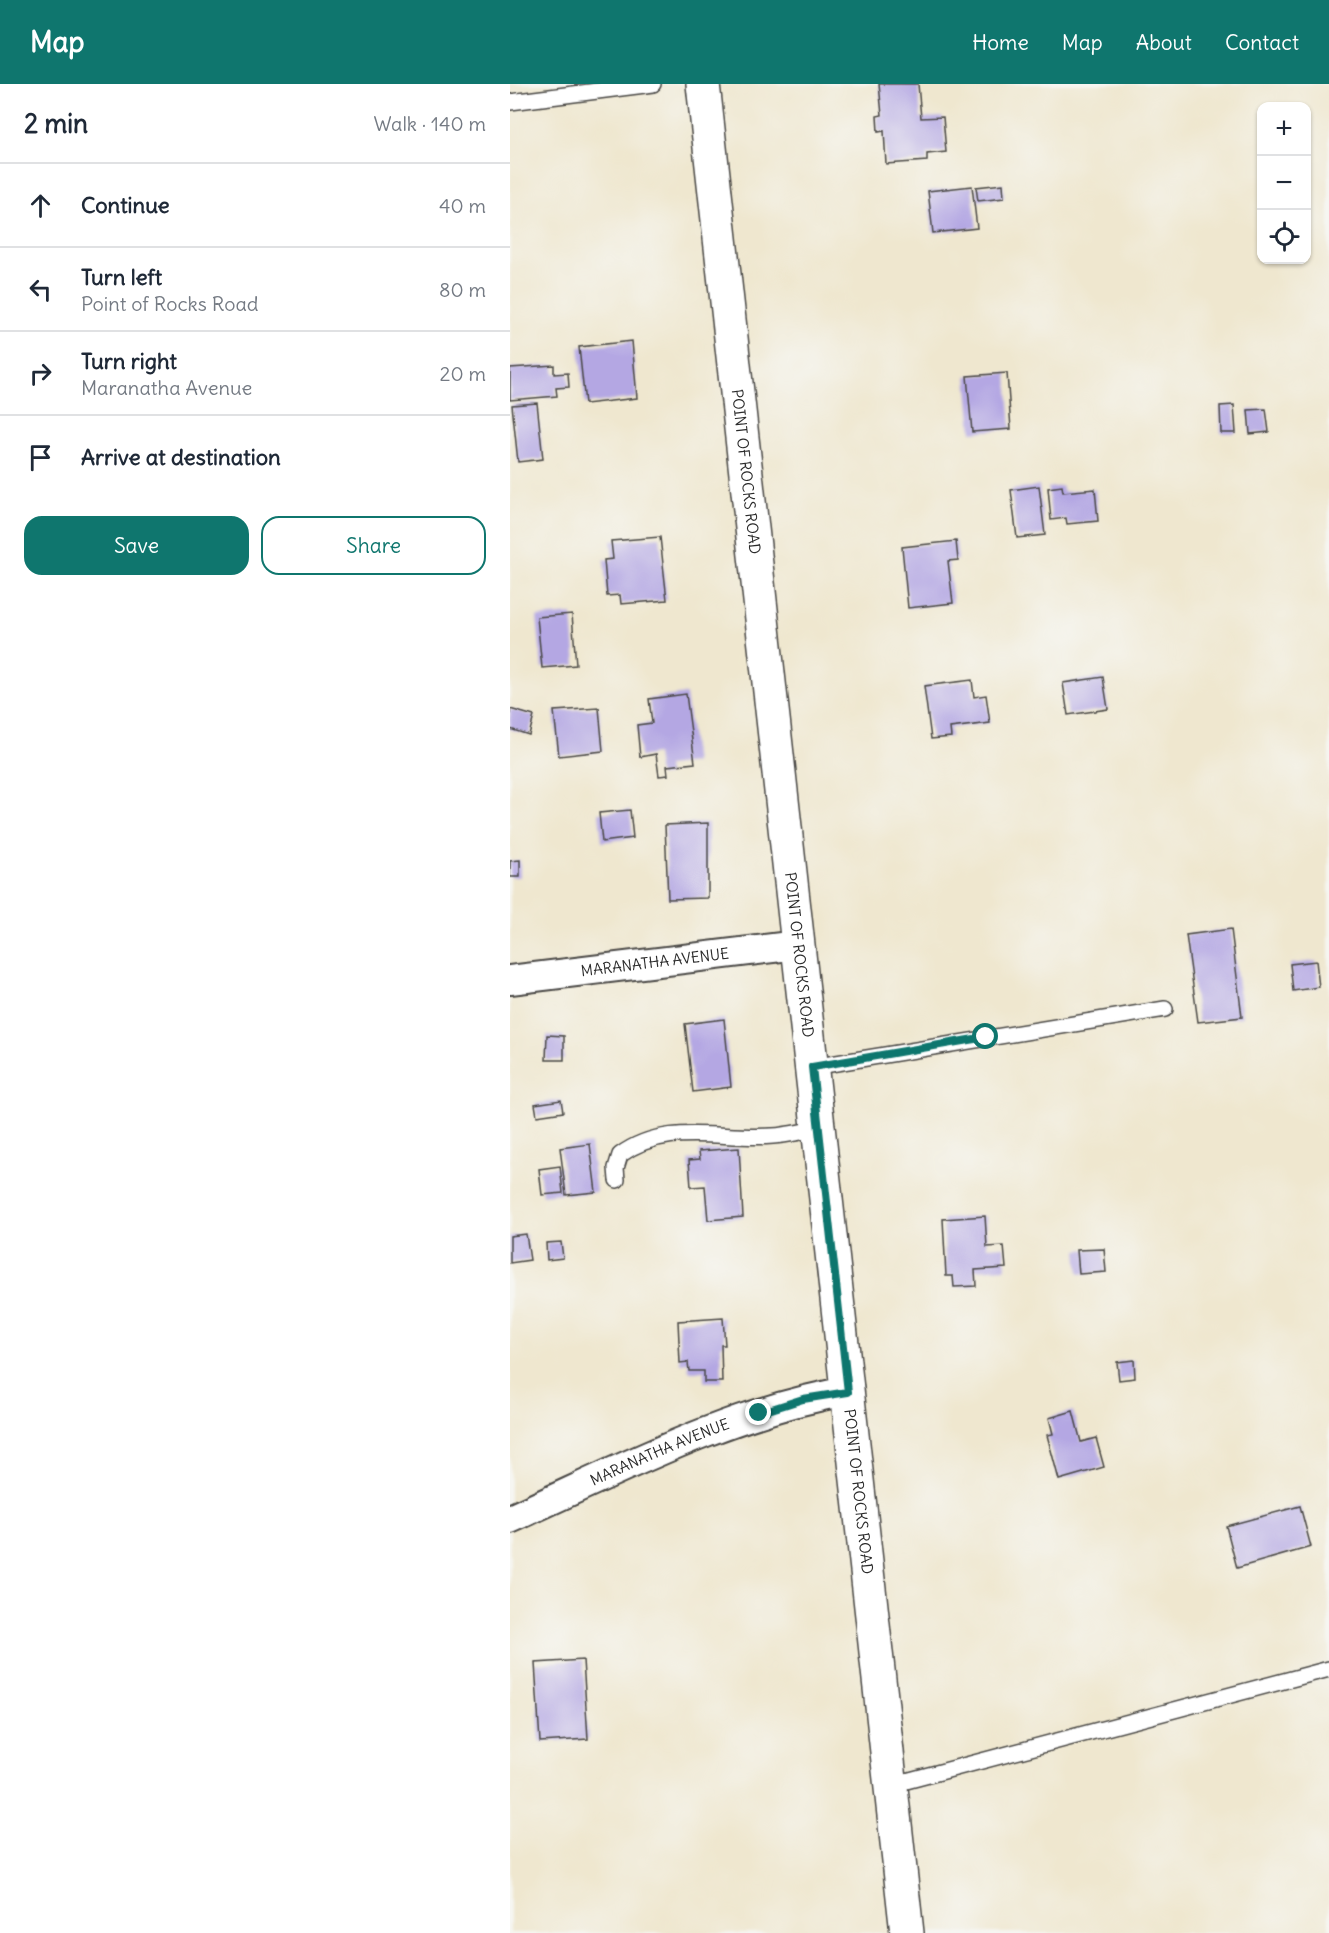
<!DOCTYPE html>
<meta charset="utf-8">
<style>
:root{--surface:#fff;--page:#f2f2f3;--text:#1f2937;--muted:#747a83;--line:#e0e1e3;--accent:#0f766e}
body{margin:0;font-family:Delius,sans-serif;background:var(--page);color:var(--text)}
.controls{position:absolute;right:18px;top:18px;display:grid;overflow:hidden;border-radius:12px;box-shadow:0 2px 4px #0004}
.controls button{width:54px;height:54px;display:grid;place-items:center;padding:0;border:0;border-bottom:2px solid var(--line);background:var(--surface);color:var(--text);font:30px sans-serif}
.stop{position:absolute;width:18px;height:18px;margin:-14px;border:4px solid #0f766e;border-radius:50%;background:#fff}
.stop.end{background:#0f766e;border-color:#fff;box-shadow:0 2px 6px #0008}
.list{margin:0;padding:0;list-style:none}
h2{display:flex;justify-content:space-between;align-items:center;height:78px;margin:0;padding:0 24px;font-size:26px}
h2 small{font-size:20px;font-weight:400;color:var(--muted)}
.list li{display:grid;grid-template-columns:39px 1fr auto;gap:18px;align-items:center;box-sizing:border-box;height:84px;padding:0 24px;border-top:2px solid var(--line)}
.list b{display:block;font-size:22px;white-space:nowrap}
.list p{margin:0;font-size:20px;white-space:nowrap;color:var(--muted)}
.list em{font-size:20px;font-style:normal;color:var(--muted)}
.actions{display:flex;gap:12px;padding:18px 24px}
.actions a{flex:1;padding:14px 0;border:2px solid var(--accent);border-radius:18px;text-align:center;font-size:21px;color:var(--accent)}
.actions .main{background:var(--accent);color:#fff}
.icon{flex:none;width:33px;height:33px;fill:none;stroke:currentColor;stroke-width:2;stroke-linecap:round;stroke-linejoin:round}
.map{position:relative;flex:none;width:819px;height:1849px;overflow:hidden}
header{display:flex;align-items:center;gap:36px;box-sizing:border-box;height:84px;padding:0 30px;background:var(--accent);color:#fff}
header strong{font-size:28px}
nav{display:flex;gap:33px;margin-inline-start:auto;font-size:21px}
main{display:flex}
aside{flex:1;background:var(--surface)}
.map>svg:first-child{display:block}
.building{fill:#b4a7e3}
.lines{fill:none;stroke-linecap:round;stroke-linejoin:round}
.lane-casing{stroke:#484744;stroke-width:18}
.street-casing{stroke:#484744;stroke-width:32}
.secondary-casing{stroke:#484744;stroke-width:36}
.lane{stroke:#fff;stroke-width:15}
.street{stroke:#fff;stroke-width:28}
.secondary{stroke:#fff;stroke-width:33}
.route{stroke:#0f766e;stroke-width:8}
.labels{text-anchor:middle;stroke-width:4.5;stroke-linejoin:round;paint-order:stroke}
.street-label{font-size:15px;fill:#2b2b2b;stroke:#f6f6f2}
</style>
<header>
<strong>Map</strong>
<nav><a>Home</a><a>Map</a><a>About</a><a>Contact</a></nav>
</header>
<main>
<aside>
<h2>2 min<small>Walk · 140 m</small></h2>
<ul class="list">
<li><svg class="icon" aria-label="ahead" viewBox="0 0 24 24"><path d="M12 20V5M6 11l6-6 6 6"/></svg><div><b>Continue</b></div><em>40 m</em></li>
<li><svg class="icon" aria-label="left" viewBox="0 0 24 24"><path d="M17 20v-9H6M10 6l-5 5 5 5"/></svg><div><b>Turn left</b><p>Point of Rocks Road</p></div><em>80 m</em></li>
<li><svg class="icon" aria-label="right" viewBox="0 0 24 24"><path d="M7 20v-9h11M14 6l5 5-5 5"/></svg><div><b>Turn right</b><p>Maranatha Avenue</p></div><em>20 m</em></li>
<li><svg class="icon" aria-label="arrive" viewBox="0 0 24 24"><path d="M6 21V4h12l-3 4 3 4H6"/></svg><div><b>Arrive at destination</b></div></li>
</ul>
<div class="actions"><a class="main">Save</a><a>Share</a></div>
</aside>
<div class="map">
<svg width="819" height="1849" viewBox="0 0 819 1849">
<rect width="100%" height="100%" fill="#f6f6f2"/>
<filter id="ink" filterUnits="userSpaceOnUse"><feTurbulence type="fractalNoise" baseFrequency=".0167" numOctaves="2"/><feDisplacementMap in="SourceGraphic" scale="12" xChannelSelector="R" yChannelSelector="G"/><feConvolveMatrix kernelMatrix="1 2 1 2 8 2 1 2 1" color-interpolation-filters="sRGB"/></filter>
<filter id="wash" filterUnits="userSpaceOnUse"><feTurbulence type="fractalNoise" baseFrequency=".008" numOctaves="4" result="noise"/><feDisplacementMap in="SourceGraphic" scale="24" xChannelSelector="R" yChannelSelector="G"/><feGaussianBlur stdDeviation="1.35" result="paint"/><feColorMatrix in="noise" values="0 0 0 0 0 0 0 0 0 0 0 0 0 0 0 0 0 1.4 0 .05"/><feComposite in="paint" operator="in"/></filter>
<g filter="url(#wash)">
<rect width="100%" height="100%" fill="#efe7cf"/>
<g id="blocks">
<g class="building">
<path d="M369,0H408L411,34L433,33L436,68L417,70V77L376,80L374,47L368,48L367,32L372,31Z"/>
<path d="M493,100L494,114L468,117L466,103Z"/>
<path d="M462,102L467,144L423,149L418,107Z"/>
<path d="M122,257L127,314L75,320L69,263Z"/>
<path d="M44,281V290L58,289L59,303L46,304L47,312L0,316V284Z"/>
<path d="M497,289L501,345L462,348L457,292Z"/>
<path d="M27,319L33,375L8,378L2,321Z"/>
<path d="M724,321L726,349H711L710,322Z"/>
<path d="M756,325L759,348L740,350L738,326Z"/>
<path d="M529,402L535,451L507,454L501,406Z"/>
<path d="M552,402L553,408L585,405L588,437L557,440L556,434L541,436L538,404Z"/>
<path d="M150,453L157,516L111,520L110,511L97,512L94,476L103,475L101,457Z"/>
<path d="M446,457L448,476L438,477L443,519L398,524L392,463Z"/>
<path d="M62,530L66,581L32,584L27,533Z"/>
<path d="M593,593L598,625L558,631L553,599Z"/>
<path d="M462,596L464,613L476,611L480,639L440,644L441,653L421,655L414,602Z"/>
<path d="M176,610L185,679L157,682L158,691L149,692L146,670L130,673L127,641L142,639L139,615Z"/>
<path d="M89,624L93,667L49,672L44,627Z"/>
<path d="M0,625L24,632L19,651L0,645Z"/>
<path d="M120,726L123,754L92,758L89,729Z"/>
<path d="M198,739V814L158,815L155,741Z"/>
<path d="M10,776V793H0V777Z"/>
<path d="M721,845L732,933L688,938L676,851Z"/>
<path d="M806,877L809,903L783,907L780,880Z"/>
<path d="M214,935L221,1003L183,1008L175,940Z"/>
<path d="M37,951L54,952V976H36Z"/>
<path d="M51,1016L53,1028L27,1032L25,1020Z"/>
<path d="M80,1060L86,1108L56,1111L50,1064Z"/>
<path d="M229,1064L233,1133L198,1136L195,1102L181,1103L179,1076L190,1075L189,1067Z"/>
<path d="M50,1082L53,1109L32,1111L29,1085Z"/>
<path d="M475,1132L477,1163L494,1162L496,1184L465,1186L466,1202L444,1203L443,1192H436L433,1135Z"/>
<path d="M16,1150L20,1176L0,1179V1152Z"/>
<path d="M51,1158L53,1174L37,1176L36,1159Z"/>
<path d="M594,1165L596,1188L569,1190L567,1166Z"/>
<path d="M213,1234L215,1261H211L212,1298H194V1287H179L178,1278L170,1279L168,1237Z"/>
<path d="M624,1276L625,1294L609,1296L607,1278Z"/>
<path d="M563,1327L571,1358L586,1354L594,1383L549,1396L537,1351L543,1350L539,1334Z"/>
<path d="M790,1422L801,1463L727,1484L716,1442Z"/>
<path d="M73,1576L78,1655L30,1658L25,1579Z"/>
</g>
</g>
</g>
<g filter="url(#ink)">
<use href="#blocks" fill-opacity="0" stroke="#484744" stroke-width="1.5"/>
<g class="lines">
<defs>
<g id="lane">
<path d="M0,18L143,0"/>
<path d="M302,983L655,925"/>
<path d="M107,1096L106,1084L110,1071C156,1037 210,1056 263,1052C278,1051 293,1047 308,1045"/>
<path d="M381,1701L819,1585"/>
</g>
<g id="street">
<path id="s1" d="M0,896L288,861"/>
<path id="s2" d="M0,1435C109,1386 220,1327 338,1307"/>
</g>
<g id="secondary">
<path id="s3" d="M193,0L397,1849"/>
</g>
</defs>
<use href="#lane" class="lane-casing"/>
<use href="#street" class="street-casing"/>
<use href="#secondary" class="secondary-casing"/>
<use href="#lane" class="lane"/>
<use href="#street" class="street"/>
<use href="#secondary" class="secondary"/>
</g>
</g>
<g class="lines" filter="url(#ink)">
<path class="route" d="M249,1329L293,1315L338,1308L302,983L476,953"/>
</g>
<g class="labels">
<g class="street-label">
<text dy="5" stroke="none"><textPath href="#s3" startOffset="390">POINT OF ROCKS ROAD</textPath></text>
<text dy="5" stroke="none"><textPath href="#s3" startOffset="876">POINT OF ROCKS ROAD</textPath></text>
<text dy="5" stroke="none"><textPath href="#s1" startOffset="146">MARANATHA AVENUE</textPath></text>
<text dy="5" stroke="none"><textPath href="#s2" startOffset="164">MARANATHA AVENUE</textPath></text>
<text dy="5" stroke="none"><textPath href="#s3" startOffset="1416">POINT OF ROCKS ROAD</textPath></text>
</g>
</g>
</svg>
<div class="controls">
<button>+</button>
<button>−</button>
<button><svg class="icon" aria-label="locate" viewBox="0 0 24 24"><circle cx="12" cy="12" r="6"/><path d="M12 2v4M12 18v4M2 12h4M18 12h4"/></svg></button>
</div>
<div class="stop" style="left:476px;top:953px"></div>
<div class="stop end" style="left:249px;top:1329px"></div>
</div>
</main>
